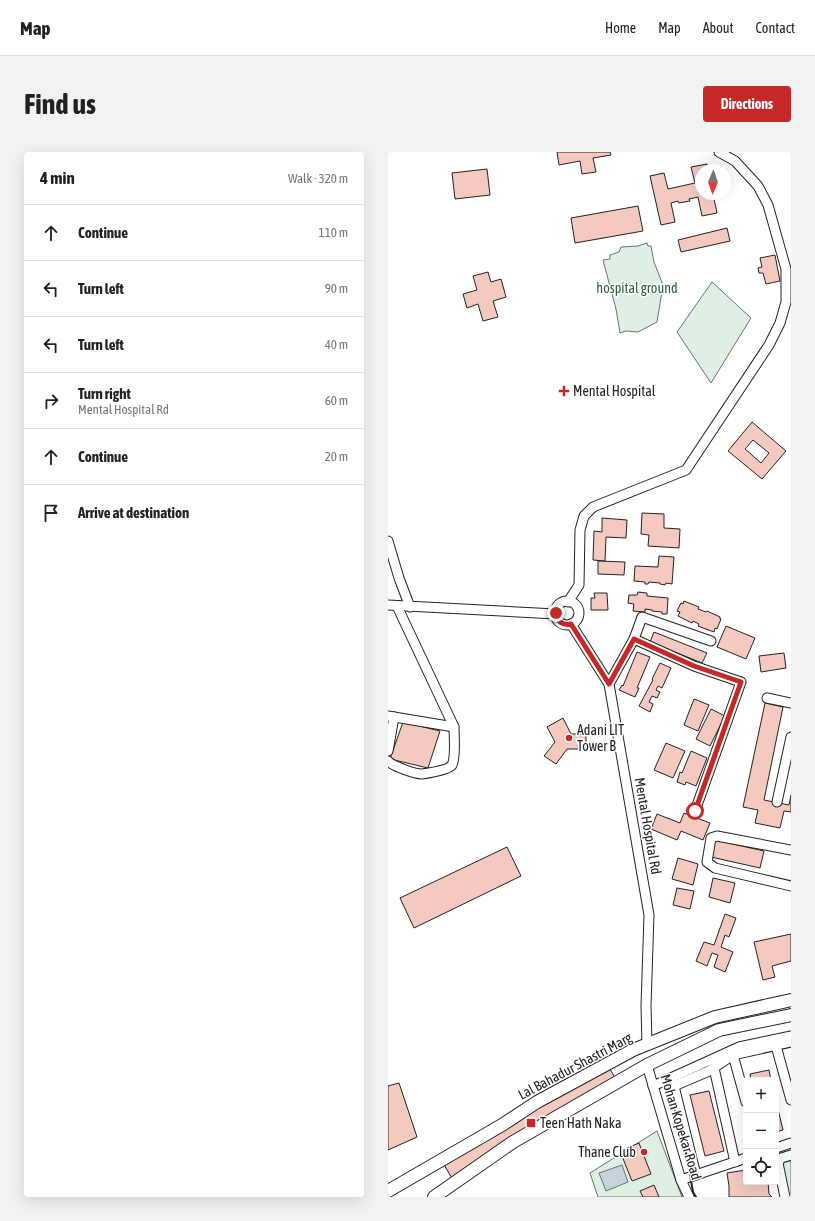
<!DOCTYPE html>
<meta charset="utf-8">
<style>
:root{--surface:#fff;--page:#f2f2f2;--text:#202124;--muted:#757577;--line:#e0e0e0;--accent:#c62828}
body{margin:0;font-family:"Asap Condensed",sans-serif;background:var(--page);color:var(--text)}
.controls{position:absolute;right:12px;bottom:12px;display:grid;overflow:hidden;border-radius:4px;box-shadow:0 4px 16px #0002}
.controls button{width:36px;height:36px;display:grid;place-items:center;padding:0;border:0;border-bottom:1px solid var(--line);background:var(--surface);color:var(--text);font:20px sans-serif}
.compass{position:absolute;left:307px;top:12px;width:36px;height:36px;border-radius:50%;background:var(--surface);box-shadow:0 4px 16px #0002;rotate:182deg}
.stop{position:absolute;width:12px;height:12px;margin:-9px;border:3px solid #c62828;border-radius:50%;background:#fff}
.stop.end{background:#c62828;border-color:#fff;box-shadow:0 1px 4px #0008}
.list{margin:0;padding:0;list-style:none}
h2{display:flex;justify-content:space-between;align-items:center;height:52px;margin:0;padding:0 16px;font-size:17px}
h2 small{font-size:13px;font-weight:400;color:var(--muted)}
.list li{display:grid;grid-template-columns:26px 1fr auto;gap:12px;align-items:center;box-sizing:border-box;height:56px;padding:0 16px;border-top:1px solid var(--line)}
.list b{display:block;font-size:15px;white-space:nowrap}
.list p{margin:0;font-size:13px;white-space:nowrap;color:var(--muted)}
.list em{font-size:13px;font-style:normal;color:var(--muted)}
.icon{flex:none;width:22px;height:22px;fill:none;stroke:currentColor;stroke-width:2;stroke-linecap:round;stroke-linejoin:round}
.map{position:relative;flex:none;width:403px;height:1045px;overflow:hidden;border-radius:4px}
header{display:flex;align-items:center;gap:24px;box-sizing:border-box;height:56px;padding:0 20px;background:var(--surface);border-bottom:1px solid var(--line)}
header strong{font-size:19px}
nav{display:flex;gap:22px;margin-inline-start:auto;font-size:14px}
.intro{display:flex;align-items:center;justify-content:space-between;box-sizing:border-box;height:96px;padding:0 24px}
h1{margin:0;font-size:28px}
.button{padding:10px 18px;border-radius:4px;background:var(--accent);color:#fff;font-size:14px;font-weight:700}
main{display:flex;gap:24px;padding:0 24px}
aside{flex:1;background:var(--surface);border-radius:4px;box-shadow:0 4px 16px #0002}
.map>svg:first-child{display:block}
.green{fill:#e0efe3;stroke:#6f6f6f}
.water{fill:#c7d3dd;stroke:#6f6f6f}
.building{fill:#f3c9c0;stroke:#222;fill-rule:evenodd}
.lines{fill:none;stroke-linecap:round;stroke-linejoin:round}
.minor-casing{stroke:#222;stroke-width:11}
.major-casing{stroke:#222;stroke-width:14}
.minor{stroke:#fff;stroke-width:9}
.major{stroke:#fff;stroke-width:12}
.wall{stroke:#222;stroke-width:2}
.route{stroke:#c62828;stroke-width:5}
.poi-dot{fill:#c62828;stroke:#fff;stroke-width:1.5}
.labels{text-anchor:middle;stroke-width:3;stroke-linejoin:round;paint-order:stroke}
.park-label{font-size:14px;fill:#2f5e38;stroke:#fff}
.poi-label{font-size:14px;fill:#222;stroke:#fff;text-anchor:start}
.street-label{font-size:14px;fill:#222;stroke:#fff}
</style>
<header>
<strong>Map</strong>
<nav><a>Home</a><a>Map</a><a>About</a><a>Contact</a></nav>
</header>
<div class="intro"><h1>Find us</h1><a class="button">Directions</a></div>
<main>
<aside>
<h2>4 min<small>Walk · 320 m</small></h2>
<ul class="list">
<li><svg class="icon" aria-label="ahead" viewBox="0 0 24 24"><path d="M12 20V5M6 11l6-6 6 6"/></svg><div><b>Continue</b></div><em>110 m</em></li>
<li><svg class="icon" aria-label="left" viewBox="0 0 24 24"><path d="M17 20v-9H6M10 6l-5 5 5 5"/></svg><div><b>Turn left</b></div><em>90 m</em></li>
<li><svg class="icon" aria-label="left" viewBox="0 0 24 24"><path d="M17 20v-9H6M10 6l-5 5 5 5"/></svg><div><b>Turn left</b></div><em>40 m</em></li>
<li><svg class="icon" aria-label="right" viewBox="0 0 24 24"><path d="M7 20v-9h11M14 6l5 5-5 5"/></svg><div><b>Turn right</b><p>Mental Hospital Rd</p></div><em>60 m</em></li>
<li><svg class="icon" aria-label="ahead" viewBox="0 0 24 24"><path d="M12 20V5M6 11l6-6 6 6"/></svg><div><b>Continue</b></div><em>20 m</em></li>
<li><svg class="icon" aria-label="arrive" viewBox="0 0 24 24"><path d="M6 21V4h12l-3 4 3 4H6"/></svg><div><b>Arrive at destination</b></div></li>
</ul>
</aside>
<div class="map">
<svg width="403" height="1045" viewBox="0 0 403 1045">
<rect width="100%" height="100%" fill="#fff"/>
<g class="green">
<path d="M259,91L260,94H263L266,110L275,133L269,170L250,180L238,179L232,181L228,157L215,108L222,107V103L231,100L233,95L250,94Z"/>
<path d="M324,130L363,166L323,231L289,180Z"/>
<path d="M269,979L294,1045H210L202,1021Z"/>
<path d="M403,1009V1045H401L393,1011Z"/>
</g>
<path class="water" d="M234,1013L240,1030L218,1039L211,1021Z"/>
<g class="building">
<path d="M169,0H222L223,3L205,6L208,20L194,22L192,9L171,13Z"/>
<path d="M319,12L320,18H313V42H325L329,61L314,64L310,45L301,47L302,49L291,51L290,49L283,51L287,70L273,73L262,24L276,21L280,37L307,31L303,15Z"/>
<path d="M99,17L102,43L67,47L64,21Z"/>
<path d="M250,54L255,79L187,91L183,66Z"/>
<path d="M339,76L342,89L293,100L290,88Z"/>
<path d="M387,103L392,129L378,132L375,121H371L370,116L374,115L372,106Z"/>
<path d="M100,120L103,130L113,127L118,145L105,149L110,165L95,169L90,152L79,156L75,142L89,138L85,124Z"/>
<path d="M364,270L398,299L374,327L340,299ZM365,288L381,301L373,311L357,297Z"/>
<path d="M254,361L276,362V376L292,377L291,396L260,394L261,383L253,382Z"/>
<path d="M214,366L239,368L238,386L218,385L217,409L205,408L206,379L214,380Z"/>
<path d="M271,404L286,405L284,432L278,431L277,433L272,432V431L261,430L260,432H257V430L246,429L247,414L270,415Z"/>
<path d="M210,409L237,410L236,423L210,422Z"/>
<path d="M250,440L259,441V444L280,446L279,462H274V460L264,459V458L257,457V460L245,459L246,452L240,451L241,443H249Z"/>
<path d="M206,441H219L220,458H203V446H207Z"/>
<path d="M296,449L311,455L310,457L318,460L319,459L332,465V467H333L329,477L327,476L326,480L310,474L311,472L305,469L304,471L290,464L292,460L289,459L293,451L295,452Z"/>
<path d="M338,474L367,486L358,507L329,495Z"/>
<path d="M266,480L319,501L314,511L262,490Z"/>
<path d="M249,500L262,505L249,536H251L247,545L231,538L234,533L235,534Z"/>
<path d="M396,501L398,516L373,520L371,504Z"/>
<path d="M272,511L283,516L274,536L270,534L268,538L272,540L269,546L264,544L261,550L265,552L262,560L251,554L265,528L264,527Z"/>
<path d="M306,547L321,553L310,579L296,573Z"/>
<path d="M377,551L395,555L376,648L401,653L403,643V660L396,659L392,676L367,671L370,658L355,655Z"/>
<path d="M323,557L337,564L322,594L308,587Z"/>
<path d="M175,566L183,582H198V597H179L168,612L156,604L167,590L159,575Z"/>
<path d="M15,570L52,579L40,616L2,607Z"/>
<path d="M278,591L297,599L285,626L266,618Z"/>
<path d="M303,599L319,606L308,634L298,630L297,633L289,630L292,620L294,621Z"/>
<path d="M296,661L322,671L315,688L293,679L289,688L263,677L269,662L292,671Z"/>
<path d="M327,688L376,699L372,716L323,705Z"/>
<path d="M119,695L133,724L26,776L12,746Z"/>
<path d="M290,706L310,712L305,733L284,727Z"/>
<path d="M325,726L347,731L342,751L321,745Z"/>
<path d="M289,736L306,739L302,757L285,753Z"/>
<path d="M337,762L348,766L341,785L337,783L333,795L345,800L337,820L326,815L330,803L324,801L319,814L308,809L316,790L326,793Z"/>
<path d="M403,782V809L384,814L387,825L375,828L366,790Z"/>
<path d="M220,914L231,932L65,1028L55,1011Z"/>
<path d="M381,918L383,928H363L362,922Z"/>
<path d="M11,931L29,985L0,998V934Z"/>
<path d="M321,939L336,999L317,1004L302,943Z"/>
<path d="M388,949L395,978L388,980Z"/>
<path d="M251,991L263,1022L244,1029L232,999Z"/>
<path d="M358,1018V1030H380L381,1042L384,1045H341V1034L339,1021Z"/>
<path d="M266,1033L271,1045H255L252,1039Z"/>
</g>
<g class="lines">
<defs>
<g id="minor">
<path d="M0,389L11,426L22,455"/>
<circle cx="179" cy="461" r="12"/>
<path d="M180,450L191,433L192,378L196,364L205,355L298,318L381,193L392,171L398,150V117L380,53L370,34L347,9L331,0"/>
<path d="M0,453L168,462"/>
<path d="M183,472L221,532L261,763L258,854L259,893"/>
<path d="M246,487L254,465L323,489"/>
<path d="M221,532L246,487L306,514L353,530L307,659"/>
<path d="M379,546L403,551"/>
<path d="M0,564L66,575L9,454"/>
<path d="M0,599L6,565"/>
<path d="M0,609C4,614 27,622 34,622C41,621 60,618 64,613C68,606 66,584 66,575"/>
<path d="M389,650L403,585"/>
<path d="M403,698L329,684L323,686L319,710L327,716L403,734"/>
<path d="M388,894L403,948"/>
<path d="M345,903L358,950"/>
<path d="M259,913L293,1028L301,1045"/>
<path d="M326,916L347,1010"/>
<path d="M265,934L351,895L403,884"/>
<path d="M388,996L403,991"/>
<path d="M308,1023L286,934L321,919L345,903L403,890"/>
<path d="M293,1028L358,1006"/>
<path d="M397,1045L390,1011L393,1006L403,1003"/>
</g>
<g id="major">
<path d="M0,1039L114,973L149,950L245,898L327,865L403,848"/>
<path d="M46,1045L125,990L259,913L331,878L403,863"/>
</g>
</defs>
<use href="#minor" class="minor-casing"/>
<use href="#major" class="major-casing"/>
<use href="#minor" class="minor"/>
<use href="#major" class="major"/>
<path class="wall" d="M298,1000L305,1040L308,1045"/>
</g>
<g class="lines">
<path class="route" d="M168,461C169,469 174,474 183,472L221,532L246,487L306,514L353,530L307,659"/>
</g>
<g class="poi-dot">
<path d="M174 233h4v4h4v4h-4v4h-4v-4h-4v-4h4z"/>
<circle cx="181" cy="586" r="4"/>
<rect x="138" y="966" width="10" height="10" rx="2"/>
<circle cx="256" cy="1000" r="4"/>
</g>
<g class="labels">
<g class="park-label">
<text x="249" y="141">hospital ground</text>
</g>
<g class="poi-label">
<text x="185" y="244">Mental Hospital</text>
<text x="189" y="583">Adani LIT<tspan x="189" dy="16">Tower B</tspan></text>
<text x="152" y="976">Teen Hath Naka</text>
<text x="248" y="1005" text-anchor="end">Thane Club</text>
</g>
<g class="street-label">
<text transform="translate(260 674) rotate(80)" y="5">Mental Hospital Rd</text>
<text transform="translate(187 914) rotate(-28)" y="5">Lal Bahadur Shastri Marg</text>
<text transform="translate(293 975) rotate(73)" y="5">Mohan Kopekar Road</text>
</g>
</g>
</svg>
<div class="controls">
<button>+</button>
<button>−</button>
<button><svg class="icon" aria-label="locate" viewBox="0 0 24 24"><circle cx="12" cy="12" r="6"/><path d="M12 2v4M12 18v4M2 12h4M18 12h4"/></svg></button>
</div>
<svg class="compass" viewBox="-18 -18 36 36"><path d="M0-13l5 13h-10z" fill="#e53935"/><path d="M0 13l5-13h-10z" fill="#757577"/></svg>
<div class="stop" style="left:307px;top:659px"></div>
<div class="stop end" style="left:168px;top:461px"></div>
</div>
</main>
